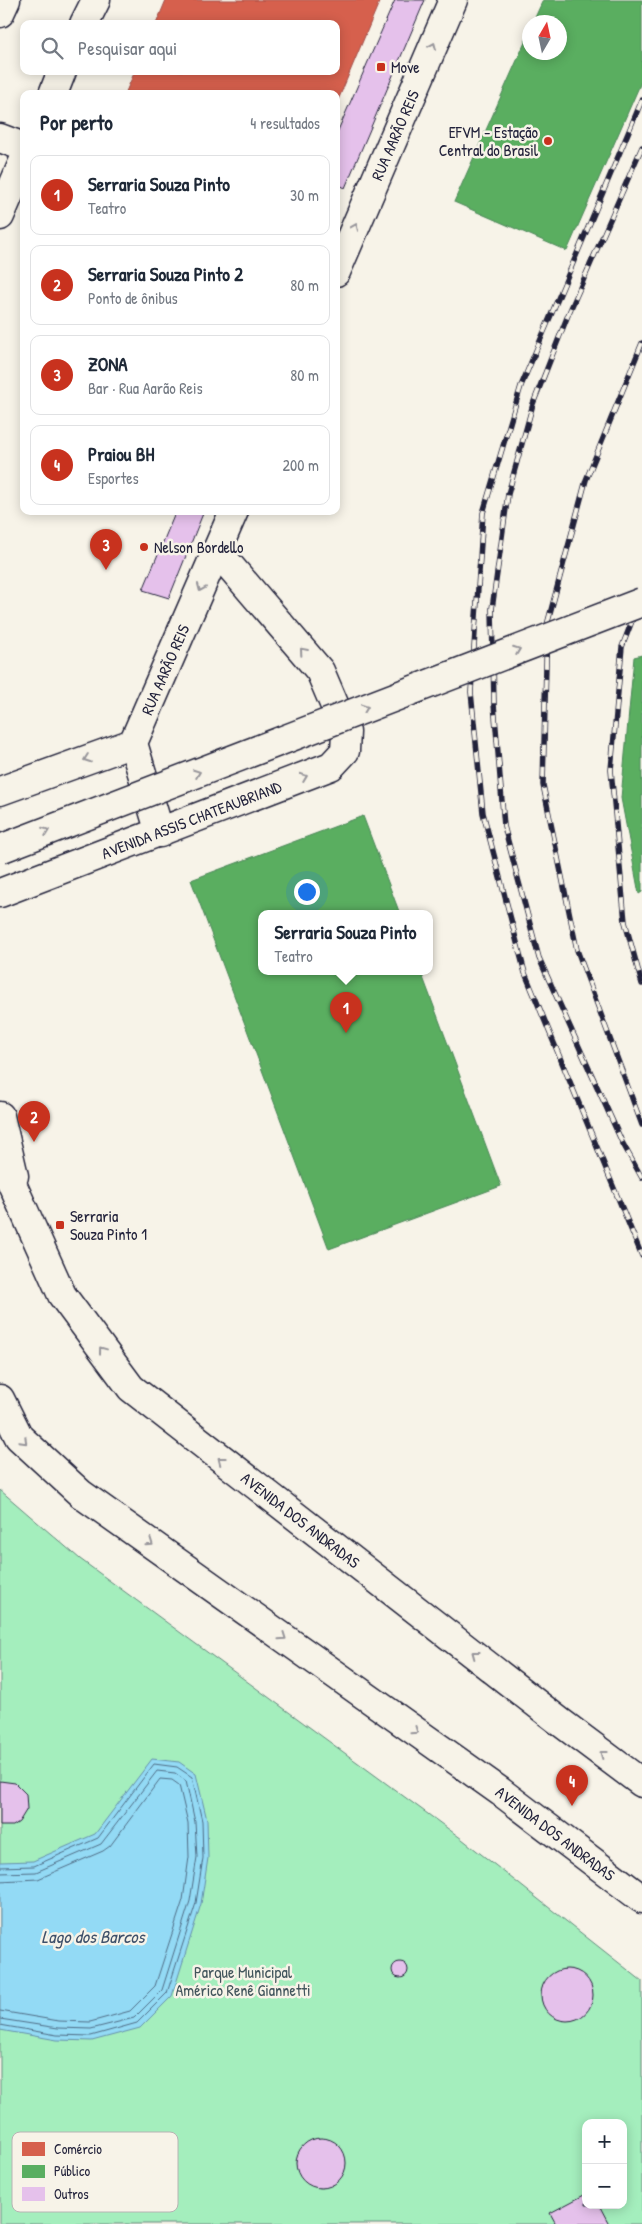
<!DOCTYPE html>
<html lang="pt">
<meta charset="utf-8">
<style>
:root{--surface:#fff;--page:#f2f2f3;--text:#1f2937;--muted:#747a83;--line:#e0e1e3;--accent:#c8321e}
body{margin:0;font-family:"Patrick Hand",sans-serif;background:var(--page);color:var(--text)}
.controls{position:absolute;right:15px;bottom:15px;display:grid;overflow:hidden;border-radius:10px;box-shadow:0 2px 12px #0003}
.controls button{width:45px;height:45px;display:grid;place-items:center;padding:0;border:0;border-bottom:1px solid var(--line);background:var(--surface);color:var(--text);font:25px sans-serif}
.compass{position:absolute;left:522px;top:15px;width:45px;height:45px;border-radius:50%;background:var(--surface);box-shadow:0 2px 12px #0003;rotate:9deg}
.you{position:absolute;left:306px;top:891px;width:18px;height:18px;margin:-12px;border:4px solid #fff;border-radius:50%;background:#1a73e8;box-shadow:0 0 0 8px #1a73e833}
.badge{display:grid;place-items:center;width:32px;height:32px;border-radius:50%;background:var(--accent);color:#fff;font-size:16px;font-weight:700}
.pin{position:absolute;translate:-50% -41px;filter:drop-shadow(0 1px 2px #0008)}
.pin::after{content:'';position:absolute;top:26px;width:18px;height:15px;background:inherit;clip-path:polygon(0 0,100% 0,50% 100%)}
.popup{position:absolute;left:258px;top:910px;width:175px;height:65px;box-sizing:border-box;display:grid;place-content:center;border-radius:10px;background:var(--surface);filter:drop-shadow(0 1px 4px #0005);font-size:16px;white-space:nowrap;color:var(--muted)}
.popup b{font-size:19px;color:var(--text)}
.popup::after{content:'';position:absolute;left:50%;top:100%;margin-left:-10px;border:10px solid transparent;border-top-color:var(--surface)}
.list{margin:0;padding:0;list-style:none}
h2{display:flex;justify-content:space-between;align-items:center;height:65px;margin:0;padding:0 20px;font-size:21px}
h2 small{font-size:16px;font-weight:400;color:var(--muted)}
.list li{display:grid;grid-template-columns:32px 1fr auto;gap:15px;align-items:center;box-sizing:border-box;height:80px;margin:0 10px 10px;padding:0 10px;border:1px solid var(--line);border-radius:10px}
.list b{display:block;font-size:19px;white-space:nowrap}
.list p{margin:0;font-size:16px;white-space:nowrap;color:var(--muted)}
.list em{font-size:16px;font-style:normal;color:var(--muted)}
.icon{flex:none;width:28px;height:28px;fill:none;stroke:currentColor;stroke-width:2;stroke-linecap:round;stroke-linejoin:round}
.map{position:relative;flex:none;width:642px;height:2224px;overflow:hidden}
.search{position:absolute;background:var(--surface);box-shadow:0 2px 12px #0003;left:20px;top:20px;width:320px;height:55px;display:flex;align-items:center;gap:12px;box-sizing:border-box;padding:0 18px;border-radius:10px;color:var(--muted);font-size:19px}
.panel{position:absolute;background:var(--surface);box-shadow:0 2px 12px #0003;left:20px;top:90px;width:320px;height:425px;border-radius:10px}
.map>svg:first-child{display:block}
.green{fill:#a4eebd;stroke:#63887c;fill-rule:evenodd}
.water{fill:#93daf5;stroke:#6690ab}
.shops{fill:#d6604d;stroke:#a04d48}
.public{fill:#5aae61;stroke:#498456}
.lines{fill:none;stroke-linecap:round;stroke-linejoin:round}
.shore{stroke:#4f6c85;stroke-width:1}
.building{fill:#e5c1eb;stroke:#22223b}
.minor-casing{stroke:#22223b;stroke-width:31}
.major-casing{stroke:#22223b;stroke-width:31}
.minor{stroke:#f7f3e8;stroke-width:28}
.major{stroke:#f7f3e8;stroke-width:28}
.rail-casing{stroke:#22223b;stroke-width:5.5}
.rail{stroke:#f7f3e8;stroke-width:4;stroke-dasharray:11;stroke-linecap:butt}
.minor-bridge-casing{stroke:#22223b;stroke-width:31;stroke-linecap:butt}
.minor-bridge{stroke:#f7f3e8;stroke-width:28}
.oneway{stroke:#97959a}
.poi-dot{fill:#c8321e;stroke:#f7f3e8;stroke-width:2}
.labels{text-anchor:middle;stroke-width:5;stroke-linejoin:round;paint-order:stroke}
.poi-label{font-size:16px;fill:#22223b;stroke:#f7f3e8;text-anchor:start}
.street-label{font-size:16px;fill:#22223b;stroke:#f7f3e8}
.park-label{font-size:16px;fill:#42555c;stroke:#f7f3e8}
.water-label{font-size:18px;font-style:italic;fill:#3e506a;stroke:#f7f3e8}
.key{fill:#f7f3e8;stroke:#b7b4b4;stroke-width:1}
.key-label{font-size:14px;fill:#22223b}
</style>
<div class="map">
<svg width="642" height="2224" viewBox="0 0 642 2224">
<rect width="100%" height="100%" fill="#f7f3e8"/>
<filter id="ink" filterUnits="userSpaceOnUse"><feTurbulence type="fractalNoise" baseFrequency=".02" numOctaves="2"/><feDisplacementMap in="SourceGraphic" scale="10" xChannelSelector="R" yChannelSelector="G"/><feConvolveMatrix kernelMatrix="1 2 1 2 8 2 1 2 1" color-interpolation-filters="sRGB"/></filter>
<g filter="url(#ink)">
<path class="green" d="M0,1490L80,1559L462,1839L642,1981V2224H0ZM586,2123H623V2205H586Z"/>
<path class="water" d="M152,1759L179,1762L196,1774L207,1820L208,1858L201,1904L172,1996L140,2028L92,2041L57,2040L0,2030V1862L33,1861L95,1834Z"/>
<path class="shops" d="M166,0H380L336,105V94H125L135,71H336V24H156Z"/>
<g class="public">
<path d="M543,0H642V80L567,251L454,202L530,31V52H560V22H533Z"/>
<path d="M642,655V892L639,894L621,798L634,657Z"/>
<path d="M363,816L400,914H262V972H421L501,1186L329,1249L191,880Z"/>
</g>
<g class="lines">
<g class="shore">
<path d="M0,1867L34,1866L98,1838L154,1764L177,1767L192,1777L202,1821L203,1858L196,1903L167,1993L137,2023L91,2036L57,2035L0,2025"/>
<path d="M0,1873L36,1872L101,1844L157,1771L175,1773L186,1781L195,1822L197,1857L190,1901L162,1990L134,2018L91,2029L58,2028L0,2019"/>
<path d="M0,1881L38,1879L103,1851L110,1846L160,1779L172,1780L179,1785L188,1823L189,1857L183,1900L155,1986L130,2011L90,2022L59,2021L0,2011"/>
</g>
</g>
<g class="building">
<path d="M395,0H425L345,188L336,183V135Z"/>
<path d="M176,511H204L169,598L143,590Z"/>
<path d="M0,1781L15,1783L26,1794L27,1809L19,1822L13,1826H0Z"/>
<circle cx="400" cy="1970" r="8"/>
<circle cx="567" cy="1995" r="26"/>
<circle cx="321" cy="2163" r="25"/>
<path d="M586,2194V2205H599L609,2224H556L550,2213Z"/>
</g>
<g class="lines">
<defs>
<g id="minor">
<path id="s1" d="M336,272L453,0"/>
<path d="M0,791L133,743"/>
<path id="s2" d="M160,833L133,743L234,511"/>
<path id="s3" d="M0,893L331,766L345,751L346,732L320,671L217,551"/>
</g>
<g id="major">
<path d="M0,13L6,0"/>
<path d="M84,24L96,0"/>
<path d="M53,94L62,71"/>
<path d="M0,138L24,147"/>
<path d="M0,216L24,160"/>
<path d="M0,1116L14,1176"/>
<path id="s4" d="M0,1157L62,1295L131,1388L559,1721L642,1783"/>
<path id="s5" d="M0,1399L19,1437L81,1494L501,1792L642,1899"/>
</g>
</defs>
<use href="#minor" class="minor-casing"/>
<use href="#major" class="major-casing"/>
<use href="#minor" class="minor"/>
<use href="#major" class="major"/>
<defs>
<g id="rail">
<path d="M642,100L521,386L483,513L471,692L483,813L525,973L642,1256"/>
<path d="M642,147L568,315L533,404L508,494L492,609L494,704L504,826L539,958L622,1142L642,1178"/>
<path d="M642,343L586,480L547,625L543,785L577,950L642,1125"/>
<path d="M642,595L622,647L611,770L625,922L642,984"/>
</g>
</defs>
<use href="#rail" class="rail-casing"/>
<use href="#rail" class="rail"/>
<defs>
<path id="minor-bridge" d="M0,849L642,602"/>
</defs>
<use href="#minor-bridge" class="minor-bridge-casing"/>
<use href="#minor-bridge" class="minor-bridge"/>
</g>
<defs><path id="oneway-chevron" d="M-2-3.5L2.5 0L-2 3.5" fill="none" stroke-width="1.6" stroke-linecap="round" stroke-linejoin="round" transform="scale(1.25)"/></defs>
<g class="oneway">
<use href="#oneway-chevron" transform="translate(433 46) rotate(-67)"/>
<use href="#oneway-chevron" transform="translate(355 227) rotate(-67)"/>
<use href="#oneway-chevron" transform="translate(201 588) rotate(113)"/>
<use href="#oneway-chevron" transform="translate(517 650) rotate(-21)"/>
<use href="#oneway-chevron" transform="translate(303 651) rotate(-131)"/>
<use href="#oneway-chevron" transform="translate(365 708) rotate(-21)"/>
<use href="#oneway-chevron" transform="translate(87 759) rotate(160)"/>
<use href="#oneway-chevron" transform="translate(197 773) rotate(-21)"/>
<use href="#oneway-chevron" transform="translate(304 777) rotate(-21)"/>
<use href="#oneway-chevron" transform="translate(46 831) rotate(-21)"/>
<use href="#oneway-chevron" transform="translate(102 1350) rotate(-127)"/>
<use href="#oneway-chevron" transform="translate(24 1441) rotate(45)"/>
<use href="#oneway-chevron" transform="translate(221 1460) rotate(-142)"/>
<use href="#oneway-chevron" transform="translate(150 1543) rotate(35)"/>
<use href="#oneway-chevron" transform="translate(283 1637) rotate(35)"/>
<use href="#oneway-chevron" transform="translate(475 1654) rotate(-143)"/>
<use href="#oneway-chevron" transform="translate(415 1731) rotate(35)"/>
<use href="#oneway-chevron" transform="translate(603 1754) rotate(-143)"/>
</g>
</g>
<g class="poi-dot">
<rect x="376" y="62" width="10" height="10" rx="2.5"/>
<circle cx="548" cy="141" r="5"/>
<circle cx="144" cy="547" r="5"/>
<rect x="55" y="1220" width="10" height="10" rx="2.5"/>
</g>
<g class="labels">
<g class="poi-label">
<text x="391" y="73">Move</text>
<text x="538" y="138" text-anchor="end">EFVM - Estação<tspan x="538" dy="18">Central do Brasil</tspan></text>
<text x="154" y="553">Nelson Bordello</text>
<text x="70" y="1222">Serraria<tspan x="70" dy="18">Souza Pinto 1</tspan></text>
</g>
<g class="street-label">
<text dy="6" stroke="none"><textPath href="#s1" startOffset="149">RUA AARÃO REIS</textPath></text>
<text dy="6" stroke="none"><textPath href="#s2" startOffset="174">RUA AARÃO REIS</textPath></text>
<text dy="6" stroke="none"><textPath href="#s3" startOffset="205">AVENIDA ASSIS CHATEAUBRIAND</textPath></text>
<text dy="6" stroke="none"><textPath href="#s4" startOffset="482">AVENIDA DOS ANDRADAS</textPath></text>
<text dy="6" stroke="none"><textPath href="#s5" startOffset="710">AVENIDA DOS ANDRADAS</textPath></text>
</g>
<g class="park-label">
<text x="243" y="1978">Parque Municipal<tspan x="243" dy="18">Américo Renê Giannetti</tspan></text>
</g>
<g class="water-label">
<text x="93" y="1943">Lago dos Barcos</text>
</g>
</g>
<rect x="12" y="2132" width="166" height="80" rx="8" class="key"/>
<rect x="22" y="2142" width="23" height="14" fill="#d6604d"/>
<rect x="22" y="2165" width="23" height="13" fill="#5aae61"/>
<rect x="22" y="2187" width="23" height="14" fill="#e5c1eb"/>
<g class="key-label">
<text x="54" y="2154">Comércio</text>
<text x="54" y="2176">Público</text>
<text x="54" y="2199">Outros</text>
</g>
</svg>
<div class="controls">
<button>+</button>
<button>−</button>
</div>
<svg class="compass" viewBox="-18 -18 36 36"><path d="M0-13l5 13h-10z" fill="#e53935"/><path d="M0 13l5-13h-10z" fill="#747a83"/></svg>
<div class="you"></div>
<div class="pin badge" style="left:346px;top:1033px">1</div>
<div class="popup"><b>Serraria Souza Pinto</b>Teatro</div>
<div class="pin badge" style="left:34px;top:1142px">2</div>
<div class="pin badge" style="left:106px;top:570px">3</div>
<div class="pin badge" style="left:572px;top:1806px">4</div>
<div class="search"><svg class="icon" aria-label="search" viewBox="0 0 24 24"><circle cx="10" cy="10" r="6"/><path d="M15 15l6 6"/></svg>Pesquisar aqui</div>
<section class="panel">
<h2>Por perto<small>4 resultados</small></h2>
<ul class="list">
<li><span class="badge">1</span><div><b>Serraria Souza Pinto</b><p>Teatro</p></div><em>30 m</em></li>
<li><span class="badge">2</span><div><b>Serraria Souza Pinto 2</b><p>Ponto de ônibus</p></div><em>80 m</em></li>
<li><span class="badge">3</span><div><b>ZONA</b><p>Bar · Rua Aarão Reis</p></div><em>80 m</em></li>
<li><span class="badge">4</span><div><b>Praiou BH</b><p>Esportes</p></div><em>200 m</em></li>
</ul>
</section>
</div>
